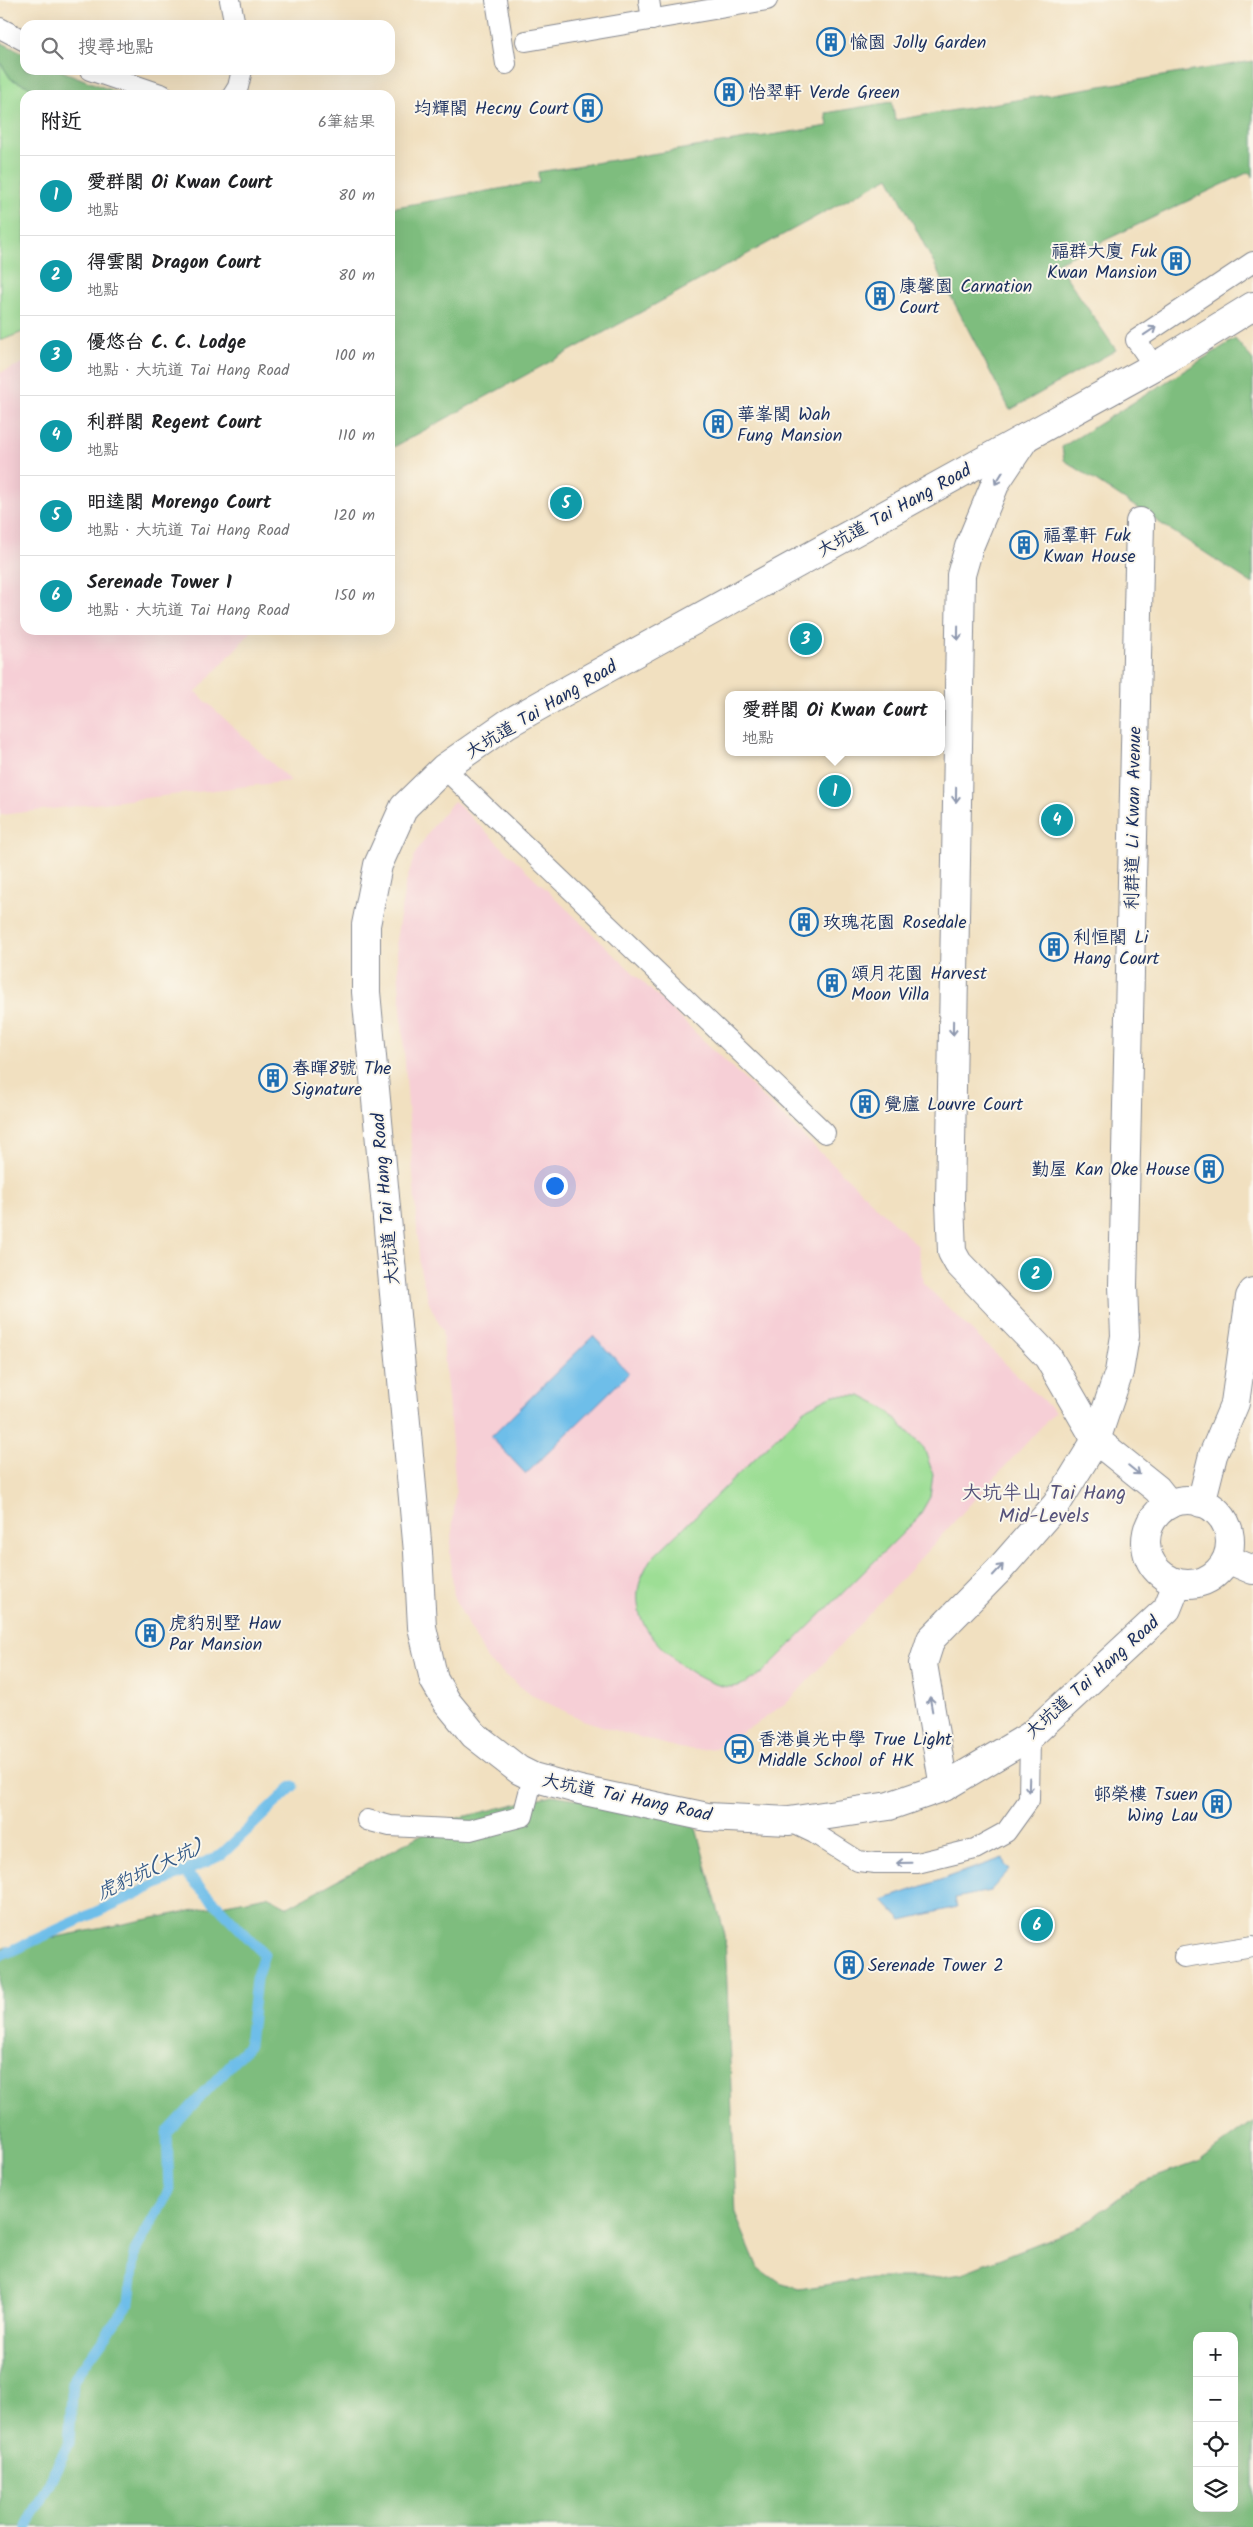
<!DOCTYPE html>
<html lang="zh-TW">
<meta charset="utf-8">
<style>
:root{--surface:#fff;--page:#f2f2f2;--text:#202124;--muted:#757577;--line:#e0e0e0;--accent:#1a73e8}
body{margin:0;font-family:Kalam,"LXGW WenKai TC",sans-serif;background:var(--page);color:var(--text)}
.controls{position:absolute;right:15px;bottom:15px;display:grid;overflow:hidden;border-radius:10px;box-shadow:0 5px 20px #0002}
.controls button{width:45px;height:45px;display:grid;place-items:center;padding:0;border:0;border-bottom:1px solid var(--line);background:var(--surface);color:var(--text);font:25px sans-serif}
.you{position:absolute;left:554px;top:1185px;width:18px;height:18px;margin:-12px;border:4px solid #fff;border-radius:50%;background:#1a73e8;box-shadow:0 0 0 8px #1a73e833}
.badge{display:grid;place-items:center;width:32px;height:32px;border-radius:50%;background:var(--accent);color:#fff;font-size:16px;font-weight:700}
.pin{position:absolute;translate:-50% -50%;border:2px solid #fff;box-shadow:0 1px 5px #0006}
.popup{position:absolute;left:725px;top:691px;width:220px;height:65px;box-sizing:border-box;display:grid;place-content:center;border-radius:10px;background:var(--surface);filter:drop-shadow(0 1px 4px #0005);font-size:16px;white-space:nowrap;color:var(--muted)}
.popup b{font-size:19px;color:var(--text)}
.popup::after{content:'';position:absolute;left:50%;top:100%;margin-left:-10px;border:10px solid transparent;border-top-color:var(--surface)}
.list{margin:0;padding:0;list-style:none}
h2{display:flex;justify-content:space-between;align-items:center;height:65px;margin:0;padding:0 20px;font-size:21px}
h2 small{font-size:16px;font-weight:400;color:var(--muted)}
.list li{display:grid;grid-template-columns:32px 1fr auto;gap:15px;align-items:center;box-sizing:border-box;height:80px;padding:0 20px;border-top:1px solid var(--line)}
.list b{display:block;font-size:19px;white-space:nowrap}
.list p{margin:0;font-size:16px;white-space:nowrap;color:var(--muted)}
.list em{font-size:16px;font-style:normal;color:var(--muted)}
.icon{flex:none;width:28px;height:28px;fill:none;stroke:currentColor;stroke-width:2;stroke-linecap:round;stroke-linejoin:round}
.map{position:relative;flex:none;width:1253px;height:2527px;overflow:hidden}
.search{position:absolute;background:var(--surface);box-shadow:0 5px 20px #0002;left:20px;top:20px;width:375px;height:55px;display:flex;align-items:center;gap:12px;box-sizing:border-box;padding:0 18px;border-radius:15px;color:var(--muted);font-size:19px}
.panel{position:absolute;background:var(--surface);box-shadow:0 5px 20px #0002;left:20px;top:90px;width:375px;height:545px;border-radius:15px}
.map>svg:first-child{display:block}
.built{fill:#f6cfd6}
.green{fill:#9dde95;stroke:#5c867a}
.forest{fill:#7ebd7e;stroke:#4c766e;fill-rule:evenodd}
.water{fill:#6ebee9;stroke:#4476a4}
.lines{fill:none;stroke-linecap:round;stroke-linejoin:round}
.stream{stroke:#6ebee9;stroke-width:11}
.service-casing{stroke:#86888f;stroke-width:22}
.minor-casing{stroke:#86888f;stroke-width:30}
.tertiary-casing{stroke:#86888f;stroke-width:30}
.secondary-casing{stroke:#86888f;stroke-width:30}
.service{stroke:#fff;stroke-width:20}
.minor{stroke:#fff;stroke-width:28}
.tertiary{stroke:#fff;stroke-width:28}
.secondary{stroke:#fff;stroke-width:28}
.oneway{stroke:#8d97ae}
.labels{text-anchor:middle;stroke-width:4;stroke-linejoin:round;paint-order:stroke}
.poi-label{font-size:18px;fill:#1b2f5e;stroke:#fbf7ec;text-anchor:start}
.street-label{font-size:18px;fill:#1b2f5e;stroke:#fbf7ec}
.water-label{font-size:19px;font-style:italic;fill:#345a88;stroke:#fbf7ec}
.quarter-label{font-size:20px;fill:#56537b;stroke:#fbf7ec}
</style>
<div class="map">
<svg width="1253" height="2527" viewBox="0 0 1253 2527">
<rect width="100%" height="100%" fill="#fbf7ec"/>
<filter id="ink" filterUnits="userSpaceOnUse"><feTurbulence type="fractalNoise" baseFrequency=".02" numOctaves="2"/><feDisplacementMap in="SourceGraphic" scale="10" xChannelSelector="R" yChannelSelector="G"/><feConvolveMatrix kernelMatrix="1 2 1 2 8 2 1 2 1" color-interpolation-filters="sRGB"/></filter>
<filter id="wash" filterUnits="userSpaceOnUse"><feTurbulence type="fractalNoise" baseFrequency=".0096" numOctaves="4" result="noise"/><feDisplacementMap in="SourceGraphic" scale="20" xChannelSelector="R" yChannelSelector="G"/><feGaussianBlur stdDeviation="1.12" result="paint"/><feColorMatrix in="noise" values="0 0 0 0 0 0 0 0 0 0 0 0 0 0 0 0 0 1.4 0 .05"/><feComposite in="paint" operator="in"/></filter>
<g filter="url(#wash)">
<rect width="100%" height="100%" fill="#f1e0c0"/>
<g class="built">
<path d="M25,362V630H253L196,692L291,781L0,815V373Z"/>
<path d="M454,801L918,1246L923,1283L1055,1412L790,1700L759,1722L715,1748L697,1750L679,1748L620,1732L583,1720L531,1695L488,1661L454,1598L450,1552L456,1490L442,1330L429,1303L420,1269L396,940L405,886L415,854L435,823Z"/>
</g>
<g class="green">
<path d="M0,62L11,79L49,95H25V331L0,341Z"/>
<path d="M833,1395L861,1396L886,1409L924,1448L933,1474L930,1497L918,1518L762,1673C755,1677 746,1684 738,1686C706,1694 645,1642 639,1611C635,1589 640,1579 650,1560L807,1408Z"/>
</g>
<g class="forest">
<path d="M0,42L25,54V70H59L123,95H49L11,79L0,62Z"/>
<path d="M1253,61V177L1249,172L1057,263L1116,350L1010,410L889,177L390,449V208L539,182L538,172L828,126L826,113L892,102L895,120Z"/>
<path d="M1235,339L1253,360V584L1064,460L1062,447Z"/>
<path d="M552,1795L693,1817L725,1935L736,2216L758,2268L779,2283L799,2289L870,2278H925L962,2273L1080,2227L1137,2184L1198,2162L1253,2121V2527H0V1948L267,1896L288,1907L446,1821ZM1197,2336H1234V2508H1197Z"/>
</g>
<g class="water">
<path d="M593,1336L629,1373L526,1474L491,1437Z"/>
<path d="M1003,1858L1005,1865L1010,1869L990,1891L955,1898L957,1907L902,1920L883,1900Z"/>
</g>
<g class="lines">
<g class="stream">
<path d="M0,1956L221,1855L293,1786"/>
<path d="M27,2527L69,2443L73,2381L129,2303L135,2251L169,2191L167,2133L249,2045L256,1979L264,1954L185,1872"/>
</g>
</g>
</g>
<g filter="url(#ink)">
<g class="lines">
<defs>
<g id="service">
<path d="M230,0L235,25"/>
<path d="M496,0L506,64"/>
<path d="M649,0L652,20"/>
<path d="M0,28L25,41"/>
<path d="M526,41L767,0"/>
<path d="M90,70L163,95"/>
<path d="M233,95L238,87L242,70"/>
<path d="M1154,366L1136,340L1253,262"/>
<path d="M444,768L825,1133"/>
<path d="M367,1820L390,1826L470,1830L523,1816L533,1777"/>
<path d="M789,1821L814,1833L858,1861L875,1863H917L975,1849L1006,1832L1029,1800L1030,1736"/>
<path d="M1184,1957L1253,1946"/>
</g>
<g id="minor">
<path d="M1026,437L996,482L969,547L961,575L950,1202L952,1252L958,1263L1048,1357L1096,1440L1157,1489L1169,1504"/>
<path d="M944,1787L923,1664L931,1639L999,1570L1056,1505L1096,1440L1119,1372L1125,1336L1123,1286L1140,522"/>
</g>
<path id="tertiary" d="M1227,1559L1253,1570"/>
<g id="secondary">
<circle cx="1188" cy="1542" r="42"/>
<path d="M1201,1503L1213,1455L1235,1403L1250,1297L1253,1292"/>
<path d="M1177,1584L1167,1609L1030,1736L944,1787L889,1806L789,1821L707,1817L580,1790L533,1777L519,1770L474,1735L447,1702L434,1680L422,1627L418,1552L366,992V925L378,865L404,807L444,768L507,724L546,702L1166,360L1253,306"/>
</g>
</defs>
<use href="#service" class="service-casing"/>
<use href="#minor" class="minor-casing"/>
<use href="#tertiary" class="tertiary-casing"/>
<use href="#secondary" class="secondary-casing"/>
<use href="#service" class="service"/>
<use href="#minor" class="minor"/>
<use href="#tertiary" class="tertiary"/>
<use href="#secondary" class="secondary"/>
</g>
<defs><path id="oneway-shaft" d="M-6 0H5M1.5-3L5.5 0L1.5 3" fill="none" stroke-width="1.6" stroke-linecap="round" stroke-linejoin="round" transform="scale(1.25)"/></defs>
<g class="oneway">
<use href="#oneway-shaft" transform="translate(1150 331) rotate(-34)"/>
<use href="#oneway-shaft" transform="translate(999 478) rotate(122)"/>
<use href="#oneway-shaft" transform="translate(958 633) rotate(91)"/>
<use href="#oneway-shaft" transform="translate(956 795) rotate(91)"/>
<use href="#oneway-shaft" transform="translate(953 1028) rotate(91)"/>
<use href="#oneway-shaft" transform="translate(1134 1470) rotate(39)"/>
<use href="#oneway-shaft" transform="translate(998 1570) rotate(-47)"/>
<use href="#oneway-shaft" transform="translate(931 1704) rotate(-100)"/>
<use href="#oneway-shaft" transform="translate(1029 1785) rotate(92)"/>
<use href="#oneway-shaft" transform="translate(904 1863) rotate(179)"/>
</g>
</g>
<defs>
<symbol id="building-ring" viewBox="-11 -11 22 22"><circle r="9.5" fill="#fbf7ec" stroke="#1f6fb2" stroke-width="1.5"/><path d="M-4-6H4V6H1V3H-1V6H-4ZM-2.5-4.3h1.7v1.8h-1.7ZM.8-4.3h1.7v1.8H.8ZM-2.5-1h1.7V.8h-1.7ZM.8-1h1.7V.8H.8Z" fill="#1f6fb2"/></symbol>
<symbol id="bus-ring" viewBox="-11 -11 22 22"><circle r="9.5" fill="#fbf7ec" stroke="#1f6fb2" stroke-width="1.5"/><path d="M-5-6H5V4H4V6H2V4H-2V6H-4V4H-5ZM-3.5-4V0h7V-4ZM-3.5 1.2v1.5H-2V1.2ZM2 1.2v1.5H3.5V1.2Z" fill="#1f6fb2"/></symbol>
</defs>
<g fill-rule="evenodd">
<use href="#building-ring" x="815" y="26" width="32" height="32"/>
<use href="#building-ring" x="713" y="76" width="32" height="32"/>
<use href="#building-ring" x="572" y="92" width="32" height="32"/>
<use href="#building-ring" x="1160" y="245" width="32" height="32"/>
<use href="#building-ring" x="864" y="280" width="32" height="32"/>
<use href="#building-ring" x="702" y="408" width="32" height="32"/>
<use href="#building-ring" x="1008" y="529" width="32" height="32"/>
<use href="#building-ring" x="788" y="906" width="32" height="32"/>
<use href="#building-ring" x="1038" y="931" width="32" height="32"/>
<use href="#building-ring" x="816" y="967" width="32" height="32"/>
<use href="#building-ring" x="257" y="1062" width="32" height="32"/>
<use href="#building-ring" x="849" y="1088" width="32" height="32"/>
<use href="#building-ring" x="1193" y="1153" width="32" height="32"/>
<use href="#building-ring" x="134" y="1617" width="32" height="32"/>
<use href="#bus-ring" x="723" y="1733" width="32" height="32"/>
<use href="#building-ring" x="1201" y="1788" width="32" height="32"/>
<use href="#building-ring" x="833" y="1949" width="32" height="32"/>
</g>
<g class="labels">
<g class="poi-label">
<text x="850" y="48">愉園 Jolly Garden</text>
<text x="748" y="98">怡翠軒 Verde Green</text>
<text x="569" y="114" text-anchor="end">均輝閣 Hecny Court</text>
<text x="1157" y="257" text-anchor="end">福群大廈 Fuk<tspan x="1157" dy="21">Kwan Mansion</tspan></text>
<text x="899" y="292">康馨園 Carnation<tspan x="899" dy="21">Court</tspan></text>
<text x="737" y="420">華峯閣 Wah<tspan x="737" dy="21">Fung Mansion</tspan></text>
<text x="1043" y="541">福羣軒 Fuk<tspan x="1043" dy="21">Kwan House</tspan></text>
<text x="823" y="928">玫瑰花園 Rosedale</text>
<text x="1073" y="943">利恒閣 Li<tspan x="1073" dy="21">Hang Court</tspan></text>
<text x="851" y="979">頌月花園 Harvest<tspan x="851" dy="21">Moon Villa</tspan></text>
<text x="292" y="1074">春暉8號 The<tspan x="292" dy="21">Signature</tspan></text>
<text x="884" y="1110">覺廬 Louvre Court</text>
<text x="1190" y="1175" text-anchor="end">勤屋 Kan Oke House</text>
<text x="169" y="1629">虎豹別墅 Haw<tspan x="169" dy="21">Par Mansion</tspan></text>
<text x="758" y="1745">香港真光中學 True Light<tspan x="758" dy="21">Middle School of HK</tspan></text>
<text x="1198" y="1800" text-anchor="end">邨榮樓 Tsuen<tspan x="1198" dy="21">Wing Lau</tspan></text>
<text x="868" y="1971">Serenade Tower 2</text>
</g>
<g class="street-label">
<text transform="translate(894 510) rotate(-29)" y="6">大坑道 Tai Hang Road</text>
<text transform="translate(541 709) rotate(-31)" y="6">大坑道 Tai Hang Road</text>
<text transform="translate(1133 818) rotate(-89)" y="6">利群道 Li Kwan Avenue</text>
<text transform="translate(385 1199) rotate(-95)" y="6">大坑道 Tai Hang Road</text>
<text transform="translate(1092 1677) rotate(-42)" y="6">大坑道 Tai Hang Road</text>
<text transform="translate(627 1797) rotate(12)" y="6">大坑道 Tai Hang Road</text>
</g>
<g class="water-label">
<text transform="translate(149 1869) rotate(-25)" y="7">虎豹坑(大坑)</text>
</g>
<g class="quarter-label">
<text x="1044" y="1499">大坑半山 Tai Hang<tspan x="1044" dy="23">Mid-Levels</tspan></text>
</g>
</g>
</svg>
<div class="controls">
<button>+</button>
<button>−</button>
<button><svg class="icon" aria-label="locate" viewBox="0 0 24 24"><circle cx="12" cy="12" r="6"/><path d="M12 2v4M12 18v4M2 12h4M18 12h4"/></svg></button>
<button><svg class="icon" aria-label="layers" viewBox="0 0 24 24"><path d="M12 4l9 5-9 5-9-5zM3 14l9 5 9-5"/></svg></button>
</div>
<div class="you"></div>
<div class="pin badge" style="left:835px;top:791px;background:#0f9aa8">1</div>
<div class="popup"><b>愛群閣 Oi Kwan Court</b>地點</div>
<div class="pin badge" style="left:1036px;top:1274px;background:#0f9aa8">2</div>
<div class="pin badge" style="left:806px;top:639px;background:#0f9aa8">3</div>
<div class="pin badge" style="left:1057px;top:820px;background:#0f9aa8">4</div>
<div class="pin badge" style="left:566px;top:503px;background:#0f9aa8">5</div>
<div class="pin badge" style="left:1037px;top:1925px;background:#0f9aa8">6</div>
<div class="search"><svg class="icon" aria-label="search" viewBox="0 0 24 24"><circle cx="10" cy="10" r="6"/><path d="M15 15l6 6"/></svg>搜尋地點</div>
<section class="panel">
<h2>附近<small>6筆結果</small></h2>
<ul class="list">
<li><span class="badge" style="background:#0f9aa8">1</span><div><b>愛群閣 Oi Kwan Court</b><p>地點</p></div><em>80 m</em></li>
<li><span class="badge" style="background:#0f9aa8">2</span><div><b>得雲閣 Dragon Court</b><p>地點</p></div><em>80 m</em></li>
<li><span class="badge" style="background:#0f9aa8">3</span><div><b>優悠台 C. C. Lodge</b><p>地點 · 大坑道 Tai Hang Road</p></div><em>100 m</em></li>
<li><span class="badge" style="background:#0f9aa8">4</span><div><b>利群閣 Regent Court</b><p>地點</p></div><em>110 m</em></li>
<li><span class="badge" style="background:#0f9aa8">5</span><div><b>昍逵閣 Morengo Court</b><p>地點 · 大坑道 Tai Hang Road</p></div><em>120 m</em></li>
<li><span class="badge" style="background:#0f9aa8">6</span><div><b>Serenade Tower 1</b><p>地點 · 大坑道 Tai Hang Road</p></div><em>150 m</em></li>
</ul>
</section>
</div>
